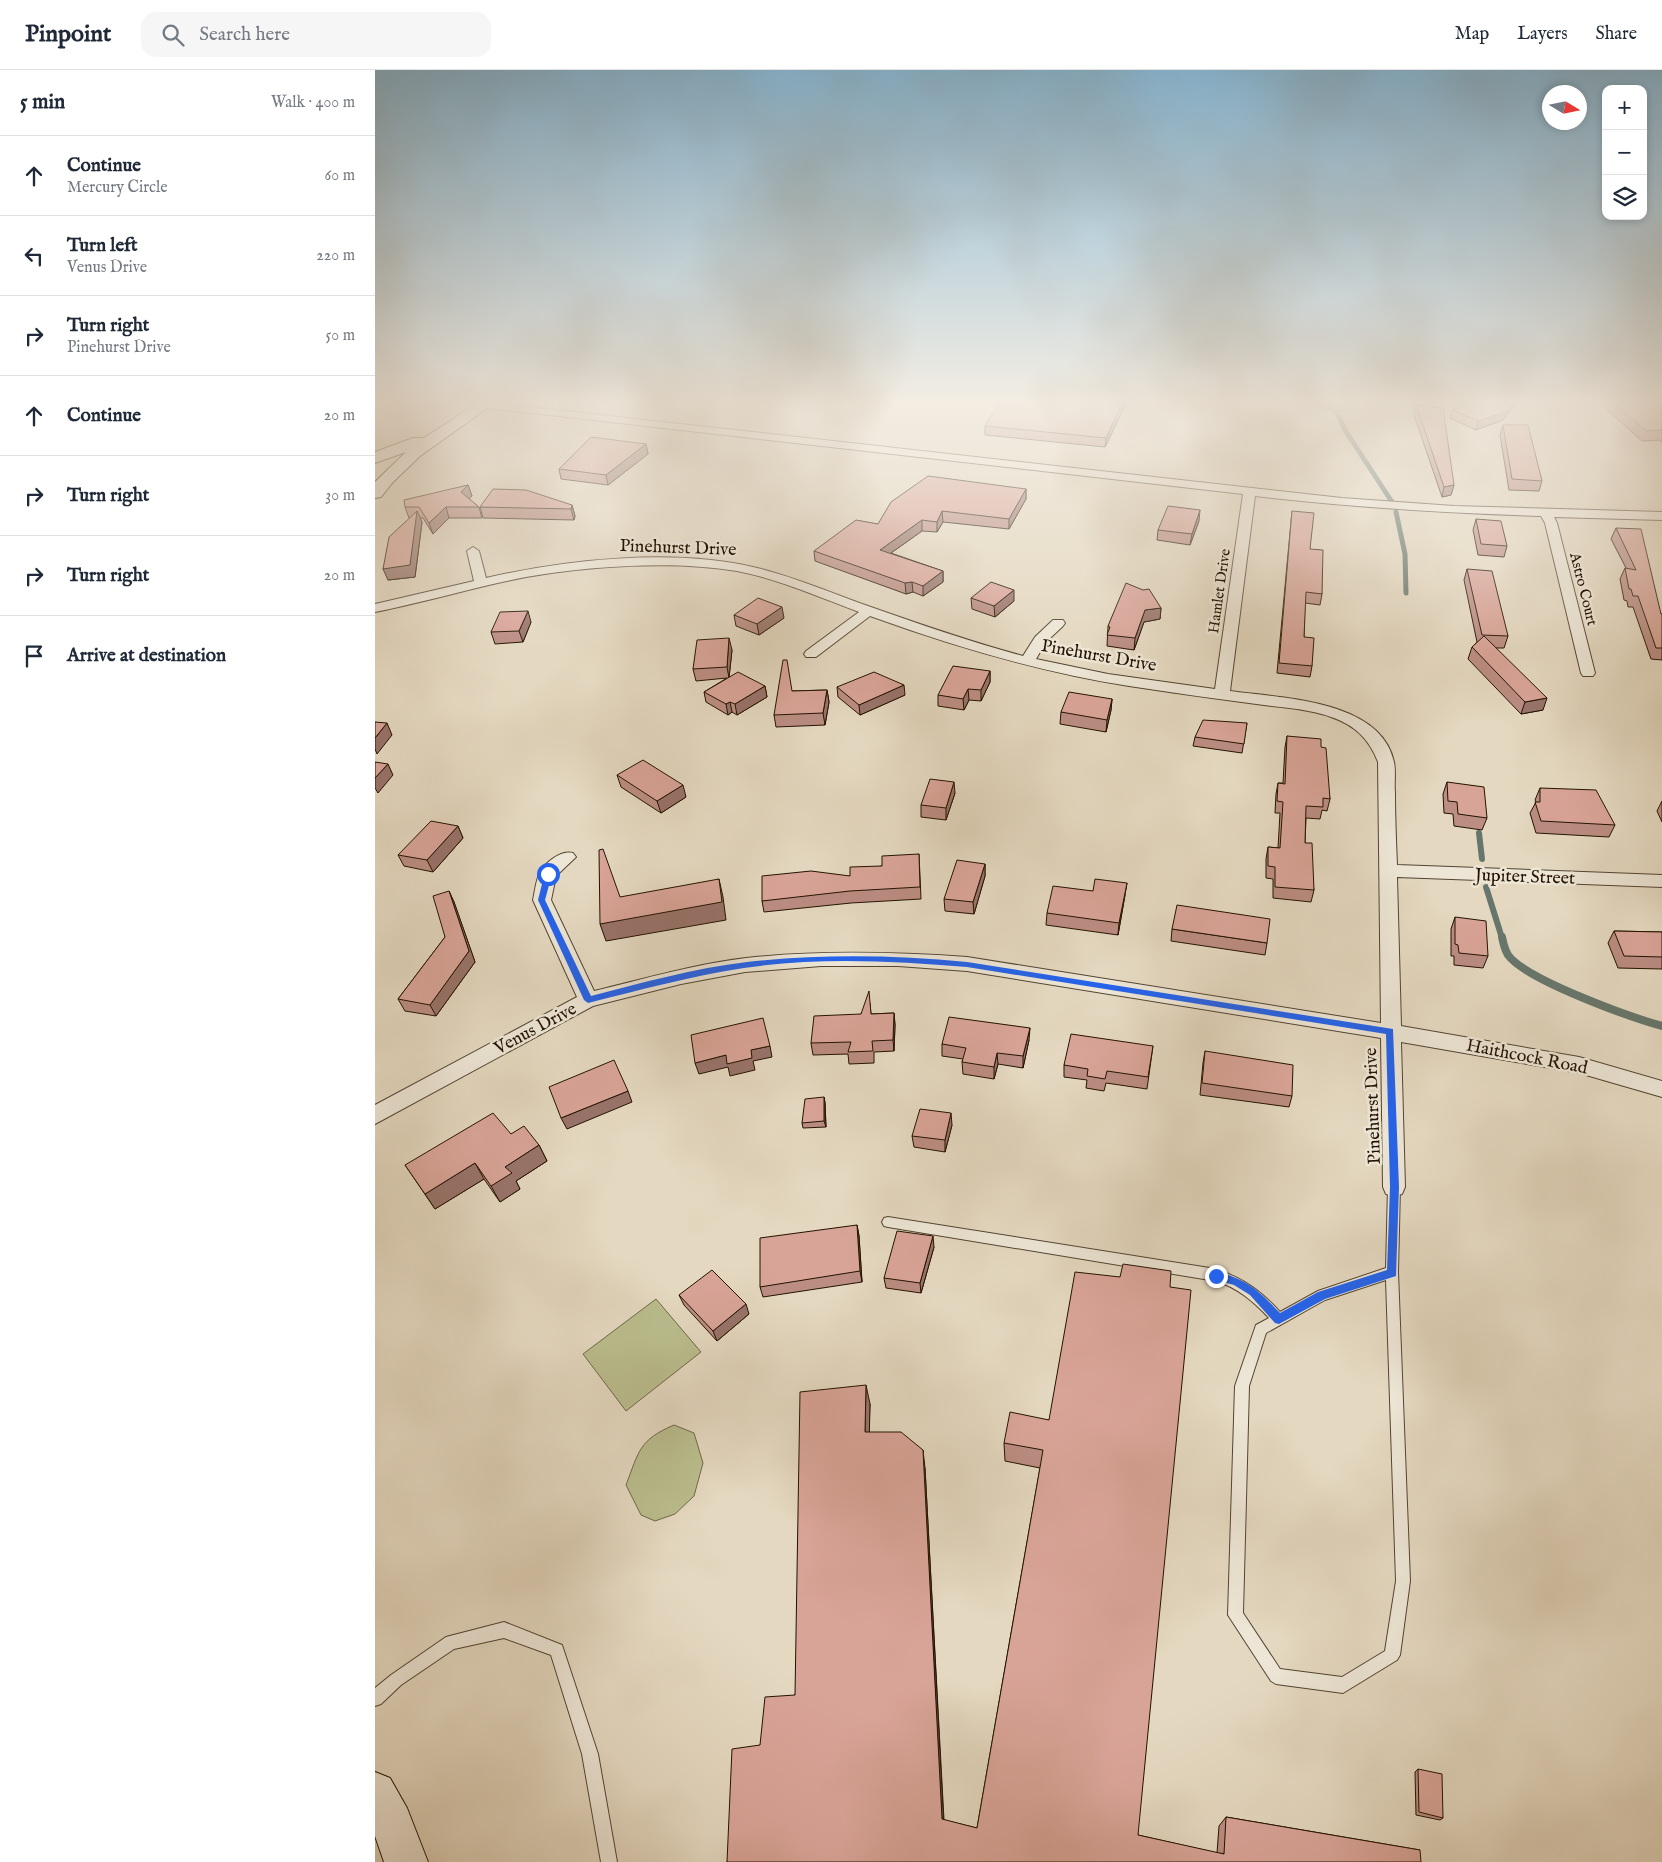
<!DOCTYPE html>
<meta charset="utf-8">
<style>
:root{--surface:#fff;--page:#f6f6f7;--text:#1f2937;--muted:#747a83;--line:#e0e1e3}
body{margin:0;font-family:"IM FELL English",serif;background:var(--page);color:var(--text)}
.controls{position:absolute;right:15px;top:15px;display:grid;overflow:hidden;border-radius:10px;box-shadow:0 2px 8px #0003}
.controls button{width:45px;height:45px;display:grid;place-items:center;padding:0;border:0;border-bottom:1px solid var(--line);background:var(--surface);color:var(--text);font:25px sans-serif}
.compass{position:absolute;left:1167px;top:15px;width:45px;height:45px;border-radius:50%;background:var(--surface);box-shadow:0 2px 8px #0003;rotate:100deg}
.stop{position:absolute;width:15px;height:15px;margin:-11px;border:4px solid #2563eb;border-radius:50%;background:#fff}
.stop.end{background:#2563eb;border-color:#fff;box-shadow:0 1px 5px #0008}
.list{margin:0;padding:0;list-style:none}
h2{display:flex;justify-content:space-between;align-items:center;height:65px;margin:0;padding:0 20px;font-size:21px}
h2 small{font-size:16px;font-weight:400;color:var(--muted)}
.list li{display:grid;grid-template-columns:32px 1fr auto;gap:15px;align-items:center;box-sizing:border-box;height:80px;padding:0 20px;border-top:1px solid var(--line)}
.list b{display:block;font-size:19px;white-space:nowrap}
.list p{margin:0;font-size:16px;white-space:nowrap;color:var(--muted)}
.list em{font-size:16px;font-style:normal;color:var(--muted)}
.icon{flex:none;width:28px;height:28px;fill:none;stroke:currentColor;stroke-width:2;stroke-linecap:round;stroke-linejoin:round}
.map{position:relative;flex:none;width:1287px;height:1792px;overflow:hidden}
header{display:flex;align-items:center;gap:30px;box-sizing:border-box;height:70px;padding:0 25px;background:var(--surface);border-bottom:1px solid var(--line)}
header strong{font-size:24px}
nav{display:flex;gap:28px;margin-inline-start:auto;font-size:18px}
.search{width:350px;height:45px;background:var(--page);display:flex;align-items:center;gap:12px;box-sizing:border-box;padding:0 18px;border-radius:15px;color:var(--muted);font-size:19px}
main{display:flex}
aside{flex:1;background:var(--surface)}
.map>svg:first-child{display:block}
.green{fill:#babd8e;stroke:#6e6848}
.water{fill:#95b9b4;stroke:#67766c}
.lines{fill:none;stroke-linecap:round;stroke-linejoin:round}
.stream-far2{stroke:#67766c;stroke-width:5}
.stream-far1{stroke:#67766c;stroke-width:6}
.stream{stroke:#67766c;stroke-width:8}
.lane-casing{stroke:#534431;stroke-width:2}
.street-casing{stroke:#534431;stroke-width:2}
.secondary-casing{stroke:#231201;stroke-width:2}
.lane{fill:#ede6d6;fill-rule:evenodd}
.street{fill:#ede6d6;fill-rule:evenodd}
.secondary{fill:#ede6d6;fill-rule:evenodd}
.wall{fill:#bb8d83;stroke:#231201}
.shaded-wall{fill:#98736a;stroke:#231201}
.building{fill:#d9a498;stroke:#231201}
.route{fill:#2563eb}
.labels{text-anchor:middle;stroke-width:5;stroke-linejoin:round;paint-order:stroke}
.far-street-label{font-size:15px;fill:#231201;stroke:#ede6d6}
.street-label{font-size:18px;fill:#231201;stroke:#ede6d6}
</style>
<header>
<strong>Pinpoint</strong>
<div class="search"><svg class="icon" aria-label="search" viewBox="0 0 24 24"><circle cx="10" cy="10" r="6"/><path d="M15 15l6 6"/></svg>Search here</div>
<nav><a>Map</a><a>Layers</a><a>Share</a></nav>
</header>
<main>
<aside>
<h2>5 min<small>Walk · 400 m</small></h2>
<ul class="list">
<li><svg class="icon" aria-label="ahead" viewBox="0 0 24 24"><path d="M12 20V5M6 11l6-6 6 6"/></svg><div><b>Continue</b><p>Mercury Circle</p></div><em>60 m</em></li>
<li><svg class="icon" aria-label="left" viewBox="0 0 24 24"><path d="M17 20v-9H6M10 6l-5 5 5 5"/></svg><div><b>Turn left</b><p>Venus Drive</p></div><em>220 m</em></li>
<li><svg class="icon" aria-label="right" viewBox="0 0 24 24"><path d="M7 20v-9h11M14 6l5 5-5 5"/></svg><div><b>Turn right</b><p>Pinehurst Drive</p></div><em>50 m</em></li>
<li><svg class="icon" aria-label="ahead" viewBox="0 0 24 24"><path d="M12 20V5M6 11l6-6 6 6"/></svg><div><b>Continue</b></div><em>20 m</em></li>
<li><svg class="icon" aria-label="right" viewBox="0 0 24 24"><path d="M7 20v-9h11M14 6l5 5-5 5"/></svg><div><b>Turn right</b></div><em>30 m</em></li>
<li><svg class="icon" aria-label="right" viewBox="0 0 24 24"><path d="M7 20v-9h11M14 6l5 5-5 5"/></svg><div><b>Turn right</b></div><em>20 m</em></li>
<li><svg class="icon" aria-label="arrive" viewBox="0 0 24 24"><path d="M6 21V4h12l-3 4 3 4H6"/></svg><div><b>Arrive at destination</b></div></li>
</ul>
</aside>
<div class="map">
<svg width="1287" height="1792" viewBox="0 0 1287 1792">
<rect width="100%" height="100%" fill="#e4d8c0"/>
<filter id="stains"><feTurbulence type="fractalNoise" baseFrequency=".004" numOctaves="4"/><feColorMatrix values="0 0 0 0 .2 0 0 0 0 .09 0 0 0 0 .02 0 0 0 .5 -.17"/></filter>
<radialGradient id="worn" r=".72"><stop offset=".6" stop-color="#630" stop-opacity="0"/><stop offset="1" stop-color="#630" stop-opacity=".3"/></radialGradient>
<g class="green">
<path d="M281,1229L326,1282L251,1341L208,1284Z"/>
<path d="M299,1355L319,1363L328,1393L319,1426L300,1444L280,1451L266,1445L251,1415C264,1381 264,1370 299,1355Z"/>
</g>
<path class="water" d="M922,330H976L973,340C955,345 939,336 922,330Z"/>
<g class="lines">
<g class="stream-far2">
<path d="M940,330L962,342L970,360L1017,432"/>
<path d="M1021,442L1030,484L1031,523"/>
</g>
<g class="stream-far1">
<path d="M1104,763L1107,789"/>
<path d="M1111,817L1127,868"/>
</g>
<path class="stream" d="M1127,867C1128,872 1130,880 1133,885C1151,910 1255,947 1287,956"/>
<defs>
<g id="lane">
<path d="M1019,1112L1023,1113L1025,1117L1023,1202L1035,1511L1025,1585L1022,1590L968,1623L901,1614L896,1611L853,1545L860,1316L881,1255L894,1248C878,1231 863,1218 841,1211L513,1157L509,1156L507,1152L509,1148L513,1147L841,1199C869,1209 885,1220 905,1242L943,1221L1011,1198L1013,1117L1015,1113ZM1011,1210L1021,1511L1010,1581L967,1607L905,1599L868,1543L874,1316L891,1263L950,1230Z"/>
<path d="M129,1552L187,1575L223,1684L242,1792H226L207,1684L176,1585L129,1568L79,1579L26,1615L6,1634L0,1636V1618L16,1605L71,1567Z"/>
</g>
<path id="street" d="M109,332L967,428L1079,436L1287,442V450L1179,447L1182,453L1220,603L1218,606H1208L1206,603L1170,453L1166,446C1070,443 975,437 880,426L855,621C904,628 1006,629 1019,692C1021,702 1019,713 1020,723C1020,747 1021,771 1022,795L1287,805V817L1022,807L1026,956L1204,987L1287,1011V1027L1204,1003L1026,972L1030,1117L1027,1124L1019,1126L1011,1124L1008,1117L1006,968L592,901L523,896H446L370,902L306,914L218,936L0,1054V1035L202,927L158,830C160,821 161,810 165,802C171,792 186,780 198,783L201,787L181,806L176,830L219,921C269,909 320,894 371,888C445,880 518,882 592,887L1006,953L1003,692C994,669 980,655 956,647C934,639 911,638 889,635C844,629 799,623 754,616C665,602 581,577 495,546L441,587H431L429,584L431,581L484,542C444,527 404,509 362,501C297,490 215,496 151,507C100,517 51,532 0,542V534L99,511L92,481L98,477L104,481L111,508C193,489 301,478 382,498C420,507 456,523 493,536C544,554 596,572 648,586L660,567L678,550H688L690,553L688,556L671,572L661,589L733,604L840,619L868,424L105,337L104,335L105,333Z"/>
<g id="secondary">
<path d="M107,330H124L45,386L18,412L6,427L0,428V412L31,382L0,393V382L38,368H49Z"/>
<path d="M0,1702L15,1708L32,1738L53,1792H9L0,1766Z"/>
</g>
</defs>
<use href="#lane" class="lane-casing"/>
<use href="#street" class="street-casing"/>
<use href="#secondary" class="secondary-casing"/>
<use href="#lane" class="lane"/>
<use href="#street" class="street"/>
<use href="#secondary" class="secondary"/>
</g>
<g class="wall">
<path d="M753,330L730,377L610,365V356Z"/>
<path d="M1231,330H1278L1287,337V372L1284,370L1267,371L1229,337Z"/>
<path d="M1041,335L1079,415L1076,425L1067,427L1039,345Z"/>
<path d="M1077,340L1128,350L1101,360L1075,348Z"/>
<path d="M1128,355L1167,411L1164,421L1134,420L1125,365Z"/>
<path d="M271,374L273,384L233,415L186,409L184,399Z"/>
<path d="M93,415L97,426L94,429L104,437L107,448H74L58,464L48,448H45L47,452L40,507L13,510L35,448H34L30,437Z"/>
<path d="M651,419V429L634,459L568,452L562,462L547,461L516,483L568,501V512L548,526L538,522L531,524L440,491L439,481L503,454Z"/>
<path d="M197,435L200,446L199,450L108,448L105,437Z"/>
<path d="M917,441L935,479L947,524L945,535L930,533L929,567L937,596L935,607L902,603L916,451Z"/>
<path d="M1101,449L1132,476L1129,487L1103,485L1098,460Z"/>
<path d="M824,451L815,475L782,470L783,460Z"/>
<path d="M1241,458L1286,544H1287V590L1276,589L1258,537H1253L1252,531L1249,530L1245,509L1250,498H1251L1236,469Z"/>
<path d="M1092,499L1133,566L1129,578H1121L1168,640L1146,644L1093,589L1097,577L1102,572L1089,510Z"/>
<path d="M596,528L639,531L620,547L597,539Z"/>
<path d="M786,538L785,549L769,552L759,580L732,576L733,556Z"/>
<path d="M359,545L409,548L384,565L361,556Z"/>
<path d="M156,552L148,572L120,574L116,562Z"/>
<path d="M357,580L354,607L390,616L392,627L362,645L357,642L353,645L331,632L329,622L352,608L321,611L318,599Z"/>
<path d="M615,601V612L606,631L594,630L589,640L563,636V625Z"/>
<path d="M462,617L530,625L485,645L463,627Z"/>
<path d="M452,620L454,632L450,655L401,657L399,645L417,621Z"/>
<path d="M737,629L736,640L731,662L685,654L686,642Z"/>
<path d="M872,653L867,683L818,676L820,667Z"/>
<path d="M912,666L946,677L955,729L952,741L947,740L945,749L931,748L930,773L939,820L936,832L898,828V809L891,808V789L893,777L903,778L905,743H900L901,724L903,713H908L910,677Z"/>
<path d="M242,705L311,727L286,743L246,717Z"/>
<path d="M1072,712L1112,748L1107,760L1079,756L1078,744L1069,743L1068,724Z"/>
<path d="M1165,718L1240,755L1234,767L1161,763L1155,743L1161,732L1160,730Z"/>
<path d="M580,723L571,750L546,747V735Z"/>
<path d="M1287,731V752L1282,741Z"/>
<path d="M83,756L88,768L58,802L29,796L23,785Z"/>
<path d="M544,784L546,829L476,833L389,842L387,831L475,806Z"/>
<path d="M610,794V806L599,844L570,841L569,829Z"/>
<path d="M74,821L79,832L100,892L61,946L30,941L23,929L70,867Z"/>
<path d="M718,821L750,825L743,865L671,855L672,843Z"/>
<path d="M1080,847L1113,886L1108,898L1079,895V886H1076V859Z"/>
<path d="M797,859L892,873L890,885L796,871Z"/>
<path d="M1239,861L1287,862V899L1243,898L1233,873Z"/>
<path d="M495,933L496,944L519,943L520,955L519,981L499,982V993L474,994L473,984L438,985L436,973L486,944Z"/>
<path d="M654,970L648,998L623,994L619,1009L588,1004L587,992L588,989L567,986V974Z"/>
<path d="M778,976L772,1019L731,1013L729,1021L711,1018L712,1010L689,1007V995Z"/>
<path d="M830,981L917,1026L914,1037L825,1025L828,993Z"/>
<path d="M449,1027L450,1033L451,1057L428,1058L427,1053Z"/>
<path d="M577,1055L570,1082L539,1077L537,1066Z"/>
<path d="M136,1064L164,1075L172,1091L141,1111L145,1119L125,1132L109,1109L60,1139L30,1095Z"/>
<path d="M482,1155L484,1166L487,1212L388,1227L385,1217Z"/>
<path d="M559,1177L546,1223L511,1218L509,1208Z"/>
<path d="M304,1225L374,1244L342,1271L309,1235Z"/>
<path d="M495,1334L494,1362L550,1398L569,1750L602,1758L665,1398L630,1391L629,1373L674,1350L763,1765L842,1783L844,1756L851,1747L1045,1780L352,1792L385,1675L420,1625Z"/>
<path d="M1043,1699L1068,1748L1065,1750L1041,1745L1040,1702Z"/>
</g>
<g class="shaded-wall">
<path d="M749,330H753L730,377L731,368Z"/>
<path d="M1140,330H1144L1128,350L1101,360L1103,351Z"/>
<path d="M271,374L273,384L233,415L231,405Z"/>
<path d="M93,415L97,426L90,433L86,422Z"/>
<path d="M1079,415L1076,425L1067,427L1069,417Z"/>
<path d="M651,419V429L634,459V449Z"/>
<path d="M197,435L200,446L199,450L196,439Z"/>
<path d="M71,437L74,448L58,464L54,453Z"/>
<path d="M825,440L824,451L815,475L817,464Z"/>
<path d="M42,441L47,452L40,507L13,510L8,499Z"/>
<path d="M567,441L568,452L562,462V452Z"/>
<path d="M547,450V461L506,490L505,480Z"/>
<path d="M568,501V512L548,526V516Z"/>
<path d="M537,512L538,522L531,524L530,513Z"/>
<path d="M639,520V531L620,547L619,536Z"/>
<path d="M407,537L409,548L384,565L382,554Z"/>
<path d="M786,538L785,549L769,552L759,580L760,568L770,540Z"/>
<path d="M153,541L156,552L148,572L144,561Z"/>
<path d="M354,568L357,580L354,608L352,597Z"/>
<path d="M615,601V612L606,631V620Z"/>
<path d="M529,615L530,625L485,645L484,635Z"/>
<path d="M390,616L392,627L362,645L360,634Z"/>
<path d="M593,619L594,630L589,640L588,629Z"/>
<path d="M452,620L454,632L450,655L448,643Z"/>
<path d="M1172,628L1168,640L1146,644L1150,632Z"/>
<path d="M737,629L736,640L731,662L732,650Z"/>
<path d="M355,632L357,642L353,645L351,634Z"/>
<path d="M12,653L17,665L2,684L0,679V668Z"/>
<path d="M13,694L18,705L3,723L0,718V708Z"/>
<path d="M579,712L580,723L571,750V738Z"/>
<path d="M308,715L311,727L286,743L282,731Z"/>
<path d="M83,756L88,768L58,802L52,790Z"/>
<path d="M610,794V806L599,844L598,832Z"/>
<path d="M344,809L348,827L351,850L231,871L225,854Z"/>
<path d="M752,813L750,825L743,865L744,853Z"/>
<path d="M74,821L79,832L100,892L61,946L55,935L94,881Z"/>
<path d="M519,943L520,955L519,981L518,970Z"/>
<path d="M655,958L654,970L648,998V986Z"/>
<path d="M395,976L397,987L378,991L380,1000L355,1006L353,997L324,1004L320,993L351,985Z"/>
<path d="M622,983L623,994L619,1009V997Z"/>
<path d="M253,1021L257,1032L192,1059L186,1048Z"/>
<path d="M449,1027L450,1033L451,1057L449,1051Z"/>
<path d="M576,1043L577,1055L570,1082V1070Z"/>
<path d="M164,1075L172,1091L141,1111L145,1119L125,1132L116,1116L130,1097Z"/>
<path d="M100,1093L109,1109L60,1139L50,1124Z"/>
<path d="M482,1155L484,1166L487,1212L485,1201Z"/>
<path d="M558,1166L559,1177L546,1223L545,1213Z"/>
<path d="M371,1234L374,1244L342,1271L338,1261Z"/>
<path d="M491,1315L495,1334L494,1380L490,1362Z"/>
<path d="M548,1380L550,1398L569,1759L567,1749Z"/>
</g>
<g class="building">
<path d="M626,330H749L731,368L610,356Z"/>
<path d="M1107,330H1140L1131,342L1103,351L1077,340Z"/>
<path d="M1235,330H1278L1287,337V360L1271,361Z"/>
<path d="M1041,335L1068,338L1079,415L1069,417Z"/>
<path d="M1128,355H1153L1167,411L1137,409Z"/>
<path d="M216,367L271,374L231,405L184,399Z"/>
<path d="M553,406L651,419L634,449L567,441L562,452L547,450L505,480L568,501L548,516L537,512L530,513L439,481L481,450L503,454L516,432Z"/>
<path d="M93,415L86,422L104,437H71L54,453L44,437H30L29,430Z"/>
<path d="M118,419L151,420L197,435L196,439L105,437Z"/>
<path d="M793,436L825,440L817,464L783,460Z"/>
<path d="M42,441L35,495L8,499L14,467Z"/>
<path d="M917,441L939,443L935,479L948,480L947,524L931,522L929,567L939,568L937,596L904,593Z"/>
<path d="M1101,449L1126,451L1132,476L1106,474Z"/>
<path d="M1241,458L1266,459L1286,544H1287V578H1281L1263,526H1258L1256,519H1254L1250,498L1261,500Z"/>
<path d="M1092,499L1117,501L1133,566L1107,565Z"/>
<path d="M616,512L639,520L619,536L596,528Z"/>
<path d="M751,513L768,520L774,519L786,538L770,540L760,568L732,565L735,557L733,556Z"/>
<path d="M383,528L407,537L382,554L359,545Z"/>
<path d="M153,541L144,561L116,562L125,542Z"/>
<path d="M1109,566L1172,628L1150,632L1097,577Z"/>
<path d="M354,568L352,597L318,599L322,570Z"/>
<path d="M408,590H412L417,621L452,620L448,643L399,645Z"/>
<path d="M578,596L615,601L606,620L593,619L588,629L563,625Z"/>
<path d="M363,602L390,616L360,634L355,632L351,634L329,622Z"/>
<path d="M499,602L529,615L484,635L462,617Z"/>
<path d="M694,622L737,629L732,650L686,642Z"/>
<path d="M828,650L872,653L869,674L820,667Z"/>
<path d="M0,652L12,653L0,668Z"/>
<path d="M912,666L946,669V677L951,678L955,729L948,728V737L931,736L930,773H937L939,820L900,817V797L893,796V777L905,778L908,732L902,731L903,713L910,714Z"/>
<path d="M268,690L308,715L282,731L242,705Z"/>
<path d="M0,692L13,694L0,708Z"/>
<path d="M555,709L579,712L571,738L546,735Z"/>
<path d="M1072,712L1109,717L1112,748L1083,744L1082,732L1073,731Z"/>
<path d="M1165,718L1221,720L1240,755L1166,751L1160,732H1165Z"/>
<path d="M56,751L83,756L52,790L23,785Z"/>
<path d="M228,779L245,827L344,809L347,832L225,854L224,780Z"/>
<path d="M544,784L545,817L475,821L387,831V806L436,801L475,806V797L507,796V786Z"/>
<path d="M582,790L610,794L598,832L569,829Z"/>
<path d="M720,809L752,813L744,853L672,843L678,816L718,821Z"/>
<path d="M74,821L94,881L55,935L23,929L70,867L58,826Z"/>
<path d="M802,835L895,849L892,873L797,859Z"/>
<path d="M1080,847L1111,851L1113,886L1084,883L1083,875L1080,874Z"/>
<path d="M1239,861L1287,862V887L1249,886Z"/>
<path d="M494,921L496,944L519,943L518,970L497,971L498,981L473,982L476,972L436,973L439,946L486,944Z"/>
<path d="M574,947L655,958L648,986L622,983L619,997L587,992L591,978L567,974Z"/>
<path d="M388,948L395,976L376,980L377,988L352,994L351,985L320,993L316,965Z"/>
<path d="M696,964L778,976L773,1007L732,1001L730,1009L712,1006L713,999L689,995Z"/>
<path d="M830,981L918,995L917,1026L827,1013Z"/>
<path d="M239,990L253,1021L186,1048L174,1017Z"/>
<path d="M449,1027V1051L427,1053L430,1029Z"/>
<path d="M545,1039L576,1043L570,1070L537,1066Z"/>
<path d="M118,1043L136,1064L149,1056L164,1075L130,1097L137,1103L116,1116L100,1093L50,1124L30,1095Z"/>
<path d="M482,1155L485,1201L385,1217V1168Z"/>
<path d="M522,1161L558,1166L545,1213L509,1208Z"/>
<path d="M748,1194L796,1201L795,1217L816,1220L763,1765L849,1784L851,1747L1045,1780L1046,1792H352L357,1679L385,1675L390,1627L420,1625L425,1322L491,1315L490,1362H526L548,1380L567,1749L602,1758L668,1380L629,1373L635,1342L674,1350L700,1202L745,1207Z"/>
<path d="M337,1200L371,1234L338,1261L304,1225Z"/>
<path d="M1043,1699L1067,1704L1068,1748L1044,1742Z"/>
</g>
<linearGradient id="sky" x2="0" y2="1"><stop stop-color="#87b6d3"/><stop offset="0.57" stop-color="#f3ede3"/><stop offset="1" stop-color="#f3ede3" stop-opacity="0"/></linearGradient>
<rect width="1287" height="581" fill="url(#sky)"/>
<path class="route" d="M170,802L177,804L170,830L216,926C267,913 319,898 372,892C446,884 518,885 592,892L1018,959L1024,1117L1021,1206L950,1229L904,1254L900,1253L875,1225L859,1215L838,1209L836,1206L841,1201C874,1211 882,1219 905,1243L943,1222L1012,1200L1015,1117L1011,964L592,897C518,891 443,887 369,898C316,906 265,920 213,933L209,930L163,830Z"/>
<g class="labels">
<g class="far-street-label">
<text transform="translate(1209 519) rotate(76)" y="5">Astro Court</text>
<text transform="translate(844 521) rotate(-82)" y="5">Hamlet Drive</text>
</g>
<g class="street-label">
<text transform="translate(303 477) rotate(2)" y="6">Pinehurst Drive</text>
<text transform="translate(724 585) rotate(10)" y="6">Pinehurst Drive</text>
<text transform="translate(1150 806) rotate(2)" y="6">Jupiter Street</text>
<text transform="translate(160 958) rotate(-28)" y="6">Venus Drive</text>
<text transform="translate(1152 986) rotate(11)" y="6">Haithcock Road</text>
<text transform="translate(997 1036) rotate(-92)" y="6">Pinehurst Drive</text>
</g>
</g>
<rect width="100%" height="100%" filter="url(#stains)"/>
<rect width="100%" height="100%" fill="url(#worn)"/>
</svg>
<div class="controls">
<button>+</button>
<button>−</button>
<button><svg class="icon" aria-label="layers" viewBox="0 0 24 24"><path d="M12 4l9 5-9 5-9-5zM3 14l9 5 9-5"/></svg></button>
</div>
<svg class="compass" viewBox="-18 -18 36 36"><path d="M0-13l5 13h-10z" fill="#e53935"/><path d="M0 13l5-13h-10z" fill="#747a83"/></svg>
<div class="stop" style="left:173px;top:804px"></div>
<div class="stop end" style="left:841px;top:1206px"></div>
</div>
</main>
